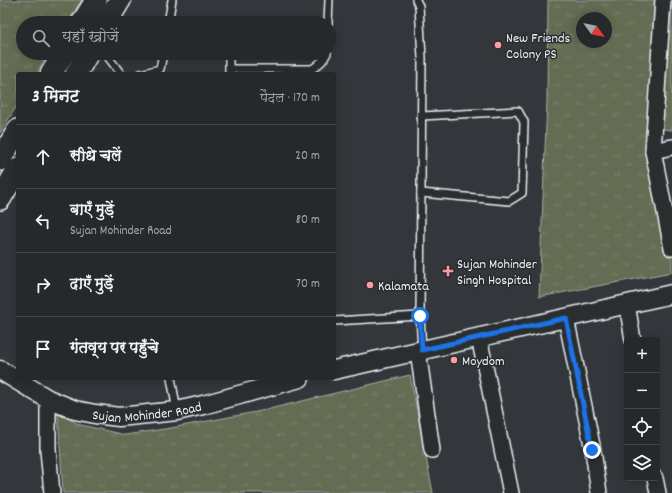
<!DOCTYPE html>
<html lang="hi">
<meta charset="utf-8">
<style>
:root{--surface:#26292c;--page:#2e3134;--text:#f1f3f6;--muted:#a4a6a9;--line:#424548}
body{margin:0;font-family:Dekko,"Playpen Sans Deva",sans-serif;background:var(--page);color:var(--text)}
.controls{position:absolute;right:12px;bottom:12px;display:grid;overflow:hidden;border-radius:4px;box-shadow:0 2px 10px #0003}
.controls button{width:36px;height:36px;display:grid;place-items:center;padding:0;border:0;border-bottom:1px solid var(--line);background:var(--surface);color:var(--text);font:20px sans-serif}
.compass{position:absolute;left:576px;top:12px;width:36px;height:36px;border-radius:50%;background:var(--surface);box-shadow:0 2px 10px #0003;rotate:123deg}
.stop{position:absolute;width:12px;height:12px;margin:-9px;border:3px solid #1a73e8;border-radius:50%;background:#fff}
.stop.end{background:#1a73e8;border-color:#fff;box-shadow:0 1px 4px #0008}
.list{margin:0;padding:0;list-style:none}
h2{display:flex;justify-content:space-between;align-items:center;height:52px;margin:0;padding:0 16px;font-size:17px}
h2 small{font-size:13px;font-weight:400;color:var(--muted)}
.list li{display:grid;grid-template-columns:26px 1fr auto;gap:12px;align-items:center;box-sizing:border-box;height:64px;padding:0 16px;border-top:1px solid var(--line)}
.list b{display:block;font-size:15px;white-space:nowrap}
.list p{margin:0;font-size:13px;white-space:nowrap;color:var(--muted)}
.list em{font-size:13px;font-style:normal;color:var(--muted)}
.icon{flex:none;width:22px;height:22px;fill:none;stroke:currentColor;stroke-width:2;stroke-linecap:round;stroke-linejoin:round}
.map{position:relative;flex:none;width:672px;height:493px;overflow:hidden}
.search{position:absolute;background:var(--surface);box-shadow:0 2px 10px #0003;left:16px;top:16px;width:320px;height:44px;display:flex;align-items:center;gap:10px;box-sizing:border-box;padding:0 14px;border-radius:22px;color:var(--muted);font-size:15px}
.panel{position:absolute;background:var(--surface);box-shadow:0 2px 10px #0003;left:16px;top:72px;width:320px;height:308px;border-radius:4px}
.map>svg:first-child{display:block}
.park{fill:url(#park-tufts);stroke:#a6aea5;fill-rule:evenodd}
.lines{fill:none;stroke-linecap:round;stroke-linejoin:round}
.service-casing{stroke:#e8f1f8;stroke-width:10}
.minor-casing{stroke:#e8f1f8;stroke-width:18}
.tertiary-casing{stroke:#e8f1f8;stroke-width:21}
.secondary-casing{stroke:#e8f1f8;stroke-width:24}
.service{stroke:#2a2d2e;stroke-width:7}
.minor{stroke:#2a2d2e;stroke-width:15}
.tertiary{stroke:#2a2d2e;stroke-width:18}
.secondary{stroke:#2a2d2e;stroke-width:21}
.route{stroke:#1a73e8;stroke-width:5}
.poi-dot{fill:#ff9aa2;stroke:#2a2d2e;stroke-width:1.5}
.labels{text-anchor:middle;stroke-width:3;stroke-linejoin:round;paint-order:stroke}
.poi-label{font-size:14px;fill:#e8f1f8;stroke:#2a2d2e;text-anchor:start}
.street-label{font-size:14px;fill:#e8f1f8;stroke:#2a2d2e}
</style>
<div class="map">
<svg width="672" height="493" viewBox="0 0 672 493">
<defs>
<pattern id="park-tufts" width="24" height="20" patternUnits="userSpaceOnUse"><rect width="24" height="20" fill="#656c52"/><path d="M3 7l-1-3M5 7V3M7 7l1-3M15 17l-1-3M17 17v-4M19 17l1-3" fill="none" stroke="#7b816c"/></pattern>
</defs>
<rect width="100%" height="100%" fill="#33373b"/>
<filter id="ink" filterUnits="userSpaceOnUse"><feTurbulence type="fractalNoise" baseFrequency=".025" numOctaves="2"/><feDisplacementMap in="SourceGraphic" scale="8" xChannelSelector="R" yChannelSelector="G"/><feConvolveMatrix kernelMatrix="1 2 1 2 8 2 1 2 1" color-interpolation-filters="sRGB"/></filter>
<g filter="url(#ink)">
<g class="park">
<path d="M0,0H82L67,23H23V53H49L36,74H18V104L0,133Z"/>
<path d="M548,0H672V130L656,128L672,236V272L539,297L547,100ZM582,18H606V42H582Z"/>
<path d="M410,375L433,493H63L58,414L81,425L125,435L171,428L261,411Z"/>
</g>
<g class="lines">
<defs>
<g id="service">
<path d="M416,0L419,6L422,58L420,316L422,350"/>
<path d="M168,23L172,0"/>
<path d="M328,23L329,0"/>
<path d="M105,53L121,74"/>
<path d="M229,69H312C319,65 324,60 327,53"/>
<path d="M140,74L160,69L163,53"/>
<path d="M229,74V53"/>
<path d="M421,193L509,201L522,193L524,122L518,111L421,116"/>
<path d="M334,321L420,316"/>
<path d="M171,378L177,411"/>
</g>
<g id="minor">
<path d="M663,0L653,151L672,248"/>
<path d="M653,151L672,147"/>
<path d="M627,304L633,340"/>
<path d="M566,318L593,450L599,493"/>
<path d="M479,337L511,493"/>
<path d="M418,351L432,450"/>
<path d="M48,399V450L52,493"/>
<path d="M655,478L658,493"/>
</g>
<g id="tertiary">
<path id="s1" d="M0,370L48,399L75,410L95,414L119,417L177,411L203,405L300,378"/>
<path d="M334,370L672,294"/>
</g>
<g id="secondary">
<path d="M82,23L96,0"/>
<path d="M106,23L120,0"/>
<path d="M51,74L64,53"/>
<path d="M76,74L88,53"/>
<path d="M0,160L18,130"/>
<path d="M0,199L18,169"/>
</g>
</defs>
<use href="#service" class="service-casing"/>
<use href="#minor" class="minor-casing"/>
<use href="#tertiary" class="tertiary-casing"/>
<use href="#secondary" class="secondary-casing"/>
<use href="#service" class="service"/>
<use href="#minor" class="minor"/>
<use href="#tertiary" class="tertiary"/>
<use href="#secondary" class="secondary"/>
</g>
</g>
<g class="lines" filter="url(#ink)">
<path class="route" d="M420,316L422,350L566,318L592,450"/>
</g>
<g class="poi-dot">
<circle cx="498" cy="45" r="4"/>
<path d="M446 265h4v4h4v4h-4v4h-4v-4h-4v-4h4z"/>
<circle cx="370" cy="285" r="4"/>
<circle cx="454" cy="360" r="4"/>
</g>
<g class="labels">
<g class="poi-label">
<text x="506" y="42">New Friends<tspan x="506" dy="16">Colony PS</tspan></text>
<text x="457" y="268">Sujan Mohinder<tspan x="457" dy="16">Singh Hospital</tspan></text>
<text x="378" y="290">Kalamata</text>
<text x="462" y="365">Moydom</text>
</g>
<g class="street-label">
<text dy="5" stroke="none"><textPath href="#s1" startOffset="158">Sujan Mohinder Road</textPath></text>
</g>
</g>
</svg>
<div class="controls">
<button>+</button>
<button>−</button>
<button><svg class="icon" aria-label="locate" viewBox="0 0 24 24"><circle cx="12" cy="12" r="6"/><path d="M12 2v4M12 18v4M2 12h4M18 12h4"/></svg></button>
<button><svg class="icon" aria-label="layers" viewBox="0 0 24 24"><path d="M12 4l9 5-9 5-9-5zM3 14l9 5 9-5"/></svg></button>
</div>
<svg class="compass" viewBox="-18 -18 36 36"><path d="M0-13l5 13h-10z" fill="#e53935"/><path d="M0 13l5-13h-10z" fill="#a4a6a9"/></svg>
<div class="stop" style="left:420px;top:316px"></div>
<div class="stop end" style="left:592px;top:450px"></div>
<div class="search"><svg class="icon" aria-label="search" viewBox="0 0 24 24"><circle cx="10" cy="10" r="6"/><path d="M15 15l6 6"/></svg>यहाँ खोजें</div>
<section class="panel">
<h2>3 मिनट<small>पैदल · 170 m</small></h2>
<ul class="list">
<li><svg class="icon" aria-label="ahead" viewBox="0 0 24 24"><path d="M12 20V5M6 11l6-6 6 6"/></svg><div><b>सीधे चलें</b></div><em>20 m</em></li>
<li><svg class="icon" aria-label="left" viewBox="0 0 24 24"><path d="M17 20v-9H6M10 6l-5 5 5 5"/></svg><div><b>बाएँ मुड़ें</b><p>Sujan Mohinder Road</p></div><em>80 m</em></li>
<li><svg class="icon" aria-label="right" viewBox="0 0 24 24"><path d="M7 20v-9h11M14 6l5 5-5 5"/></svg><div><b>दाएँ मुड़ें</b></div><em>70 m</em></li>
<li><svg class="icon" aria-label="arrive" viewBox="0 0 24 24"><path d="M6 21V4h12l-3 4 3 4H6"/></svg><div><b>गंतव्य पर पहुँचे</b></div></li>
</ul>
</section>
</div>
